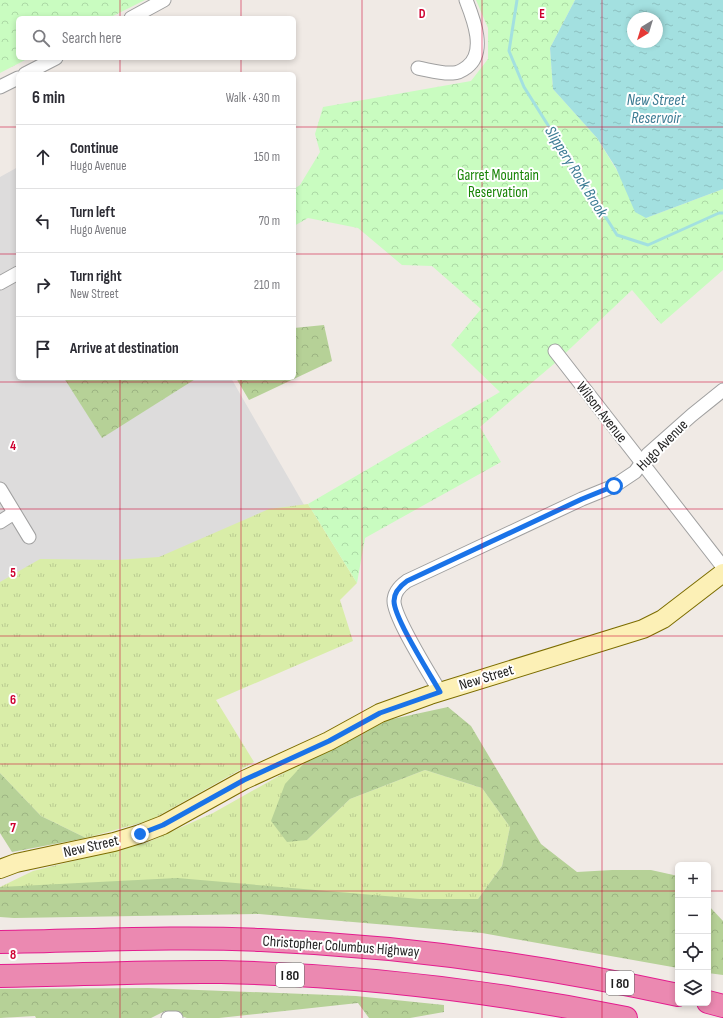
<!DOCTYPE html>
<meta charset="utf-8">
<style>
:root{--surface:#fff;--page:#f7f7f7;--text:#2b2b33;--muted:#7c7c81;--line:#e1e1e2}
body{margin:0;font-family:"Sofia Sans Condensed",sans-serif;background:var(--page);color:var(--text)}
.controls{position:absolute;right:12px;bottom:12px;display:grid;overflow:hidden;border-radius:6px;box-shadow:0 2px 6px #0003}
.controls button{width:36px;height:36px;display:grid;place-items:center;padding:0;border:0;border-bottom:1px solid var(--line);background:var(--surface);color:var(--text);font:20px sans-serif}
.compass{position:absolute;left:627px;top:12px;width:36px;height:36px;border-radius:50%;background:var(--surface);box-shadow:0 2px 6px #0003;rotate:218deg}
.stop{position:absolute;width:12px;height:12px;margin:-9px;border:3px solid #1a73e8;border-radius:50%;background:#fff}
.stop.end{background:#1a73e8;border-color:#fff;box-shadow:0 1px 4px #0008}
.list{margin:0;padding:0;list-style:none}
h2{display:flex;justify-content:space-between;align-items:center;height:52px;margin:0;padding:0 16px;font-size:17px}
h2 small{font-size:13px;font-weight:400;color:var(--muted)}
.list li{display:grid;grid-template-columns:26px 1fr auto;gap:12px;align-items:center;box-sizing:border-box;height:64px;padding:0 16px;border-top:1px solid var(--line)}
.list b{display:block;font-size:15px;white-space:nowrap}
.list p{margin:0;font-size:13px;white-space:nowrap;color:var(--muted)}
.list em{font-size:13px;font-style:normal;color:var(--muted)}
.icon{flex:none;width:22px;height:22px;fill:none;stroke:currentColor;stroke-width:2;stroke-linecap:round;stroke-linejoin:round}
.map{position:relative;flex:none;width:723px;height:1018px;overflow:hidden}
.search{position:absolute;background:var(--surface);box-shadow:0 2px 6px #0003;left:16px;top:16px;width:280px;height:44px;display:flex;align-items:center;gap:10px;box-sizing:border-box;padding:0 14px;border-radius:6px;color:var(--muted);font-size:15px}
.panel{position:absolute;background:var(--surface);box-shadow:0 2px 6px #0003;left:16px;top:72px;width:280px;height:308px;border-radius:6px}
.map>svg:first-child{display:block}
.residential{fill:#dddcdc}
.grass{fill:url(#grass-tufts)}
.forest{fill:url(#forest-crowns)}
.park{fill:url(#park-crowns)}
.water{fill:url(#water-ripples);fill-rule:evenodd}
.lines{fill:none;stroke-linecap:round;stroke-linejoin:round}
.stream{stroke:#a3e0e0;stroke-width:3}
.street-casing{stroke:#a0a0a0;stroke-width:15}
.secondary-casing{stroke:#7c6d00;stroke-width:20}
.highway-casing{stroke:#e31c8e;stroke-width:24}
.street{stroke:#fff;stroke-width:13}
.secondary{stroke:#fcf0b6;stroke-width:18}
.highway{stroke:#eb89b1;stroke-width:22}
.route{stroke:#1a73e8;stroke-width:5}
.grid{fill:none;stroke:#ce002f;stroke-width:1;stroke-opacity:0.55}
.labels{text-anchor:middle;stroke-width:4;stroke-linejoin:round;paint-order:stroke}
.shield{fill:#fff;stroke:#626262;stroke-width:1}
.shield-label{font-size:14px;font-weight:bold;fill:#1f1f1f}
.park-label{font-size:15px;fill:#188406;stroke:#fff}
.street-label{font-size:15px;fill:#1f1f1f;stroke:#fff}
.water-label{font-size:16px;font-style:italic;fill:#3b7b93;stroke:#fff}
.grid-label{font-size:13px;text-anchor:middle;font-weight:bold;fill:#ce002f;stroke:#fff;stroke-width:4;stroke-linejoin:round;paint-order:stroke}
</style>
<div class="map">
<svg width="723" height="1018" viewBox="0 0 723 1018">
<defs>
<pattern id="grass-tufts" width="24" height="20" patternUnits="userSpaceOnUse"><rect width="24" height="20" fill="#d9eda8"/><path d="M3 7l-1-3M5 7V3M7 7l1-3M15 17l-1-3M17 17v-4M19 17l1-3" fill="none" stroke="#bacb90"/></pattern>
<pattern id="forest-crowns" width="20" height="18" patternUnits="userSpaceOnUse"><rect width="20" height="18" fill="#b6d197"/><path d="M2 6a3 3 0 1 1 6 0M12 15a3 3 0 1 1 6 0" fill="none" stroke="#9cb382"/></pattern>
<pattern id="park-crowns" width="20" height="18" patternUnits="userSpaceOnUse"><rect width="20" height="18" fill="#c9fcc0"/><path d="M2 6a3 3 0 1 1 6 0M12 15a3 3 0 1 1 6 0" fill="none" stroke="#acd8a5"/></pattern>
<pattern id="water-ripples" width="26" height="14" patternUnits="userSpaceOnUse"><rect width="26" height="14" fill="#a3e0e0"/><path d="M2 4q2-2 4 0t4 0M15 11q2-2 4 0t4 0" fill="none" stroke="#8cc0c0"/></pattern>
</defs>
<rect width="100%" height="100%" fill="#f0eae5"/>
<path class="residential" d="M18,167V378H231L307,510L0,609V177Z"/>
<g class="grass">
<path d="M308,504L357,583L340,600L353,641L216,700L254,762L151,820L86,838L41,816L0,773V582L40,559L116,560L159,557L269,509Z"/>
<path d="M307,760V840L350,799L425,770L482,788L510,827L502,866L478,899H420L0,887L33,871L146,843L213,813Z"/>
</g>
<g class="forest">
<path d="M324,325L332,361L249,400L236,378H294V328Z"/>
<path d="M64,378H197L102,438Z"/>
<path d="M448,707L471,726L541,844L577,872L612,870H651L678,876V968L482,933L259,914L14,918L0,917V887L177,878L420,899H478L502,866L510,827L482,788L425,770L350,799L307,840L287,842L271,821L285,784L307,760L388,720Z"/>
<path d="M0,773L41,816L86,838L12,852L0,833Z"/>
<path d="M708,905L723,921V975L708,973Z"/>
<path d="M148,988L356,996L444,1005V1012L410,1018H369L358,1003L219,1018H187L165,1011L151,1018H36L35,1016L0,1018V989Z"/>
</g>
<g class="park">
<path d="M0,0H145L109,18H18V58H29L0,73Z"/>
<path d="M476,0H575L550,48L553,89L597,138L646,218L723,189V270L661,324L632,290L555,363L480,427L501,462L365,538L357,583L308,504L500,392L451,345L481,309L432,266L402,265L358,228L308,218L294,226V189L300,185L320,152L315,134L323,107L471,81L488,59V28Z"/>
</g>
<path class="water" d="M575,0H723V189L646,218L635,212L616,168L597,138L553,89L550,48ZM633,18H657V42H633Z"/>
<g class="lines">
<path class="stream" d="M517,0L509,51L524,87L617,235L648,245L719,213H723"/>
<defs>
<g id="street">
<path d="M131,18L164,0"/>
<path d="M418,68C429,70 441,74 453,73C458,73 463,70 467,67C487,52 473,18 466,0"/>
<path d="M25,74L56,58"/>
<path d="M0,87L18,78"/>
<path d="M0,283L18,273"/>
<path d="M555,351L723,567"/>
<path d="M0,489L29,537"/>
<path d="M0,522L14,513"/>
<path d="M440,692C430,674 394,618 394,601C394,592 400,586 407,581L582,499L614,486L635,472L648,454L692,415L723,390"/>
<path d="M168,1018H176"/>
</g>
<path id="secondary" d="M0,869L16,863L114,842L140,834L163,825L244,780L329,741L380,713L430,695L643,629L663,619L723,573"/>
<g id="highway">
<path d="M0,942C87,941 174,936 261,940C402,946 540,965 678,995"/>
<path d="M0,976C74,975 148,971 221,972C357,975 493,991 626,1018"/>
<path d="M708,1002L723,1006"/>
</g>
</defs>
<use href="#street" class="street-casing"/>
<use href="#secondary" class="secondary-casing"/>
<use href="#highway" class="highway-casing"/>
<use href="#street" class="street"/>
<use href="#secondary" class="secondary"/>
<use href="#highway" class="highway"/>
</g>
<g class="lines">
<path class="route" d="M140,834L163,825L244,780L329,741L380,713L440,692C430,674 394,618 394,601C394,592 400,586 407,581L582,499L614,486"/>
</g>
<path class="grid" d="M120,0V18M241,0V18M362,0V1018M482,0V1018M602,0V1018M120,58V74M241,58V74M0,127H18M294,127H723M0,254H18M294,254H723M120,378V1018M241,378V1018M0,382H723M0,509H723M0,636H723M0,764H723M0,891H678M708,891H723"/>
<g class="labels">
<g class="shield">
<rect x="276" y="963" width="28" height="24" rx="3"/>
<rect x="606" y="971" width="28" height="24" rx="3"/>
</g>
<g class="shield-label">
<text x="290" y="980">I 80</text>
<text x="620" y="988">I 80</text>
</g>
<g class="park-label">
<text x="498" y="180">Garret Mountain<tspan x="498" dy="17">Reservation</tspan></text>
</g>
<g class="street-label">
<text transform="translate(602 412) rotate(52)" y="5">Wilson Avenue</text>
<text transform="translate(662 445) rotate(-45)" y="5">Hugo Avenue</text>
<text transform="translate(486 677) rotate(-17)" y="5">New Street</text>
<text transform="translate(91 846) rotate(-13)" y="5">New Street</text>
<text transform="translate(341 946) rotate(4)" y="5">Christopher Columbus Highway</text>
</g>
<g class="water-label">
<text x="656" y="105">New Street<tspan x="656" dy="18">Reservoir</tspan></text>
<text transform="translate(577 171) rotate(58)" y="6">Slippery Rock Brook</text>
</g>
</g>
<g class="grid-label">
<text x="422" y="18">D</text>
<text x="542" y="18">E</text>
<text x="13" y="450">4</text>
<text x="13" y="577">5</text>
<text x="13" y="704">6</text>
<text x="13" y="832">7</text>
<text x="13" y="959">8</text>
</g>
</svg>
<div class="controls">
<button>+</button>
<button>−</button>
<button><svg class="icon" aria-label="locate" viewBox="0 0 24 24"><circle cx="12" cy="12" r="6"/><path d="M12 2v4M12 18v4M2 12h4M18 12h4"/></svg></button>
<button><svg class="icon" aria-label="layers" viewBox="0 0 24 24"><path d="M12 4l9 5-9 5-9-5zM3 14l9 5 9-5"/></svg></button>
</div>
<svg class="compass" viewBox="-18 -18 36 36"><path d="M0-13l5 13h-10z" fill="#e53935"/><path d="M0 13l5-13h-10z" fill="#7c7c81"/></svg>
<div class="stop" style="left:614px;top:486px"></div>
<div class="stop end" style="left:140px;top:834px"></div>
<div class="search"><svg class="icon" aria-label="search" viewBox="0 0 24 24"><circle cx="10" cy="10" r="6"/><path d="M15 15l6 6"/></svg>Search here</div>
<section class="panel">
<h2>6 min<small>Walk · 430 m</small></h2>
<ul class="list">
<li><svg class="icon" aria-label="ahead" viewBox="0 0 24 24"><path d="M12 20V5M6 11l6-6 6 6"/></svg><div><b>Continue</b><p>Hugo Avenue</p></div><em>150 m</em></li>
<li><svg class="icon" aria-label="left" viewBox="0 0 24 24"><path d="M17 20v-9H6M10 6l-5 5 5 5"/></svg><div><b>Turn left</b><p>Hugo Avenue</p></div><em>70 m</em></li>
<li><svg class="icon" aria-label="right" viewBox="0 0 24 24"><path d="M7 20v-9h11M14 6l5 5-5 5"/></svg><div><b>Turn right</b><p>New Street</p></div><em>210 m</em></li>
<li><svg class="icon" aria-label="arrive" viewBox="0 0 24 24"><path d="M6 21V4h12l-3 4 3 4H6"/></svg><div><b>Arrive at destination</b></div></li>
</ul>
</section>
</div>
